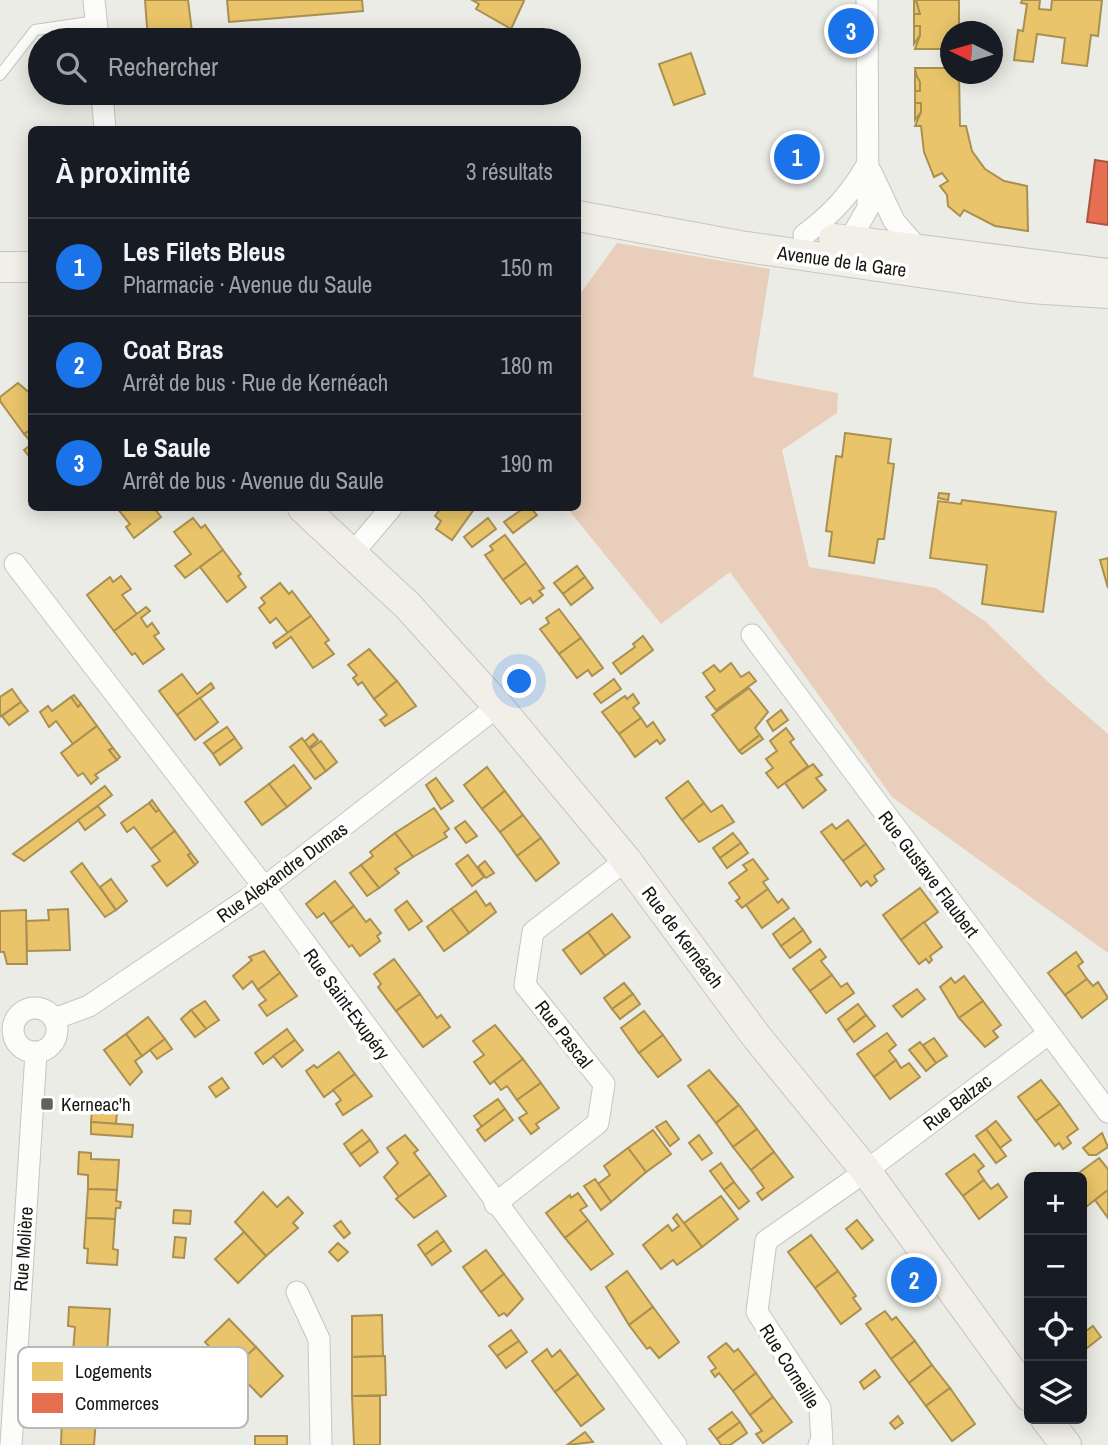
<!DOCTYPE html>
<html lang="fr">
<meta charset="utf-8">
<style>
:root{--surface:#171b24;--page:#20242c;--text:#f1f3f6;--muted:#9ea1a6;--line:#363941;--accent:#1a73e8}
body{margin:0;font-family:"Archivo Narrow",sans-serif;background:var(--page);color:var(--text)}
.controls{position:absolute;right:21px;bottom:21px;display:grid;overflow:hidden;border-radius:10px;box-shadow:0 4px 18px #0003}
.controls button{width:63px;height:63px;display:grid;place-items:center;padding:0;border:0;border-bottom:2px solid var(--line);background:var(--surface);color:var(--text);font:35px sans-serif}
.compass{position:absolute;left:940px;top:21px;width:63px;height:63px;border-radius:50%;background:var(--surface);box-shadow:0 4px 18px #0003;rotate:275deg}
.you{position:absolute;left:520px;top:682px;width:24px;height:24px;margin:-18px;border:5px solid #fff;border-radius:50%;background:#1a73e8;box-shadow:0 0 0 10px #1a73e833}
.badge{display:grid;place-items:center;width:46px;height:46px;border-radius:50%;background:var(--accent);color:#fff;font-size:23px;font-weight:700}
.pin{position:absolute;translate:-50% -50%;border:4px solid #fff;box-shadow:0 2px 7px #0006}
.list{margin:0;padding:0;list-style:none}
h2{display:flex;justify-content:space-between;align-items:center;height:91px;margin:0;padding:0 28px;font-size:30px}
h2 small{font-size:23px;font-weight:400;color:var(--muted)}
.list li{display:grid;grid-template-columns:46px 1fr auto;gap:21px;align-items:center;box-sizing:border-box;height:98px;padding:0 28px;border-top:2px solid var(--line)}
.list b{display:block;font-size:26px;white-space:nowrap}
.list p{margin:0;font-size:23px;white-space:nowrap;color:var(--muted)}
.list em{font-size:23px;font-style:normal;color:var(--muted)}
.icon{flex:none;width:38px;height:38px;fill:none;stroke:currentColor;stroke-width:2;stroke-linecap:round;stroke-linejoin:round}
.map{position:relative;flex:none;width:1108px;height:1445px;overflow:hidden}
.search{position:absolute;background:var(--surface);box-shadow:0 4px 18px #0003;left:28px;top:28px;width:553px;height:77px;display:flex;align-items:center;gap:18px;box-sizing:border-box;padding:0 24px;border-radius:38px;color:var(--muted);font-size:26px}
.panel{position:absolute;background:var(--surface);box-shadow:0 4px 18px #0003;left:28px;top:126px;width:553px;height:385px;border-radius:10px}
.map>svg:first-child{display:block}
.green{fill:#e9cfbb}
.homes{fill:#e9c46a;stroke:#aa9050;stroke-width:2}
.shops{fill:#e76f51;stroke:#a9553e;stroke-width:2}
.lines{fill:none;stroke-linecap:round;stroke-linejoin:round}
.service-casing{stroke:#c6c6c0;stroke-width:12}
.minor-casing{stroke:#c6c6c0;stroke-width:23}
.secondary-casing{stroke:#c6c6c0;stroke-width:32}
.service{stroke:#fcfcfb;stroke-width:10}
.minor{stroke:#fcfcfb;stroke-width:21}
.secondary{stroke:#f2efe9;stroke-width:30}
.poi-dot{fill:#62625c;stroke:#fff;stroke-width:2.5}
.labels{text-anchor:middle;stroke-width:7;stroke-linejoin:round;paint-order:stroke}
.street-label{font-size:19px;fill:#171712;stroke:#fff}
.poi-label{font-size:19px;fill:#171712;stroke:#fff;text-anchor:start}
.key{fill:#fff;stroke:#b9b9b8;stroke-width:2}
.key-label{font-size:19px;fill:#171712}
</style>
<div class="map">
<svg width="1108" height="1445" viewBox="0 0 1108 1445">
<rect width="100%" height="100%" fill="#ecece6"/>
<path class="green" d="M617,243L770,269L753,377L838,393L837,413L782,450L809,567L936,588L986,622L1046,680L1108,734V953L892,797L730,572L661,624L567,508H578V297Z"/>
<g class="homes">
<path d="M145,0H188L193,40H148Z"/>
<path d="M227,0H362L363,11L229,22Z"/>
<path d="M472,0H523L524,1L511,29L476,9L479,4Z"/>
<path d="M914,0L920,5V14H914Z"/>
<path d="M916,0H959V32H950V49H915L920,35V26H914V14H920Z"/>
<path d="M1022,0H1040L1039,9L1051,10L1052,0H1102L1098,36L1091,35L1087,66L1062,63L1065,38L1037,34L1033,62L1014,60L1018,30L1023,31L1027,4L1021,3Z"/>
<path d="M914,26H920V35L914,44Z"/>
<path d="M847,39H853L852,54H847Z"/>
<path d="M691,53L705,94L674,105L659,64Z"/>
<path d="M915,68H950V74H959L960,126H966L972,151L985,169L1004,181L1027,186L1028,231L995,226L964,210L960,216L948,206L947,195L940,186L948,181L942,173L934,177L924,152L921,126H915L921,112V103H915V91H920Z"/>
<path d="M915,73L920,82V91H915Z"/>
<path d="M915,103H921V112L915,120Z"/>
<path d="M18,383L32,395V429L24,434L0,401V397Z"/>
<path d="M32,429V443L24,434Z"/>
<path d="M845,433L891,439L888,463L894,464L884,539H878L874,563L829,556L832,532L826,531L836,456L842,457Z"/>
<path d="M32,444V460L24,450Z"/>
<path d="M939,493L949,494L948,500L938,498Z"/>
<path d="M962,500L1056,512L1043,612L982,604L987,565L930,558L938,501L961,504Z"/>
<path d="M117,508H154L161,517L134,538L126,527L130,524Z"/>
<path d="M441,508H475L452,540L436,529L441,521L435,516Z"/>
<path d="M524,508H531L537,515L513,533L504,522Z"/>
<path d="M193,518L201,528L205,525L223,550L185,578L175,566L191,554L174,532Z"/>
<path d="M488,518L496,529L472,547L464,537Z"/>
<path d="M505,535L526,563L503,580L485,555L493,550L490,546Z"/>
<path d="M223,550L241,574L238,576L246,587L227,602L200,567Z"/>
<path d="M1108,558V588L1100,560Z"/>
<path d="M526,563L544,588L539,591L543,595L533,603L530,598L521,604L503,580Z"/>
<path d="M577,566L585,577L563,594L554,583Z"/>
<path d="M121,576L131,589L122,595L137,614L114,631L87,595L110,577L113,582Z"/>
<path d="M585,577L593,588L571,605L563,594Z"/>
<path d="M280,583L289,594L292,591L311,616L288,633L276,618L270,623L259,608L265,603L261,598Z"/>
<path d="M146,607L150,611L141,618L147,627L152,623L159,633L154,636L164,649L143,664L135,653L132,655L114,631Z"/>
<path d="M559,609L581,638L559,654L540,629L549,623L546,618Z"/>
<path d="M311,616L329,640L325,643L334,654L313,668L291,637L276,648L273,643Z"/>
<path d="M643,636L653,650L621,674L613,663L635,647L633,644Z"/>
<path d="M581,638L603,668L592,676L588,670L577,678L559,654Z"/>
<path d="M369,649L397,681L374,699L362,682L358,685L353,678L357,675L348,665Z"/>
<path d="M731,663L741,677L749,672L756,681L716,710L706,697L715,690L703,673L714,665L720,672Z"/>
<path d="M182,674L197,694L211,683L214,688L177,715L159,691Z"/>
<path d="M614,679L621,689L601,703L594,694Z"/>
<path d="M397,681L416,706L385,726L380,720L387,715L374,699Z"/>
<path d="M749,688L768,712L755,728L760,735L739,751L712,715Z"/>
<path d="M12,689L21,702L0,717V697Z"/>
<path d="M633,694L639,703L633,708L641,718L619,734L602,712L625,696L627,699Z"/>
<path d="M74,695L81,704L78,707L71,697Z"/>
<path d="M71,697L78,707L81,704L97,726L73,744L56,721L49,727L40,712L48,706L52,711Z"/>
<path d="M200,698L218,722L195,740L177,715Z"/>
<path d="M21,702L28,711L9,725L2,716Z"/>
<path d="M781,710L788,720L773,731L767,721Z"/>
<path d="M641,718L647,727L653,722L665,740L660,744L657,740L635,757L619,734Z"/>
<path d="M97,726L113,748L109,750L117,760L95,775L98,778L91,784L83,773L78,776L61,753Z"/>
<path d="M227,727L235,738L213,754L204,743Z"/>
<path d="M786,728L794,739L790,742L808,766L778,788L766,773L773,768L766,759L777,751L770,741Z"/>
<path d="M313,734L318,740L309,748L304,742Z"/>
<path d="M760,735L763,739L742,754L739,751Z"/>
<path d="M235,738L242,748L220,765L213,754Z"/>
<path d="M302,738L326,771L315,779L290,747Z"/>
<path d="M321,741L337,762L326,771L310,749Z"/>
<path d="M113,748L120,757L117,760L109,750Z"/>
<path d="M813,764L822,775L816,778L826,790L803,808L785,783Z"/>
<path d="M294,765L311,788L287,807L269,784Z"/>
<path d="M487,767L505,791L482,809L464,785Z"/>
<path d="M436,778L453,801L441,809L426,785Z"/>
<path d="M688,781L704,803L682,820L666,798Z"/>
<path d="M269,784L287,807L262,825L245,802Z"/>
<path d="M105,786L112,795L24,861L13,854Z"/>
<path d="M505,791L523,815L500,832L482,809Z"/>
<path d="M152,800L159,810L156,812L149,803Z"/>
<path d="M149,803L156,812L159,810L175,831L151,849L134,827L127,832L121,823Z"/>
<path d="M704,803L711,812L722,805L734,822L699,842L682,820Z"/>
<path d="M98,806L105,815L85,830L78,820Z"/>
<path d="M434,808L449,829L444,833L447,837L413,857L395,833Z"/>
<path d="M523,815L541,838L517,856L500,832Z"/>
<path d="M848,820L866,844L843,861L821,832L832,824L836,829Z"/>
<path d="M465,821L477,836L466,843L455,828Z"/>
<path d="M175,831L191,853L188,855L195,865L167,886L152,866L160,861L151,849Z"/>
<path d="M395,833L413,857L395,869L399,873L379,888L361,865L373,856L370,852Z"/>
<path d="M733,833L741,843L720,858L713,848Z"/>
<path d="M541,838L559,863L536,881L517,856Z"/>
<path d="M741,843L748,853L727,868L720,858Z"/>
<path d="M866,844L884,869L874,876L877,881L871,886L867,881L861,886L843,861Z"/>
<path d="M191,853L198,862L195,865L188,855Z"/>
<path d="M468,855L484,877L472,886L456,864Z"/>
<path d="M753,859L768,879L763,882L768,889L742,908L736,901L740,898L729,883L747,870L743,865Z"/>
<path d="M485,861L494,873L486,878L478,867Z"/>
<path d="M82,863L116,910L105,917L71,872Z"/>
<path d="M361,865L379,888L367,896L350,873Z"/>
<path d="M111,879L127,901L116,910L100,887Z"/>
<path d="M335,881L354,906L331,923L324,913L317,918L306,904Z"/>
<path d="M920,888L938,912L901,940L883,915Z"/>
<path d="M768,889L778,903L782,899L789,908L762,928L746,905Z"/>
<path d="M476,891L486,906L490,903L496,912L469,933L451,909Z"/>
<path d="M407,901L422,921L409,930L395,910Z"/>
<path d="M354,906L366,922L370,919L381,933L377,936L380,941L360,956L352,945L349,947L331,923Z"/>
<path d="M68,909L70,950L27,951L26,921L49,920L48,910Z"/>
<path d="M451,909L469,933L444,951L427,927Z"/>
<path d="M26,910L27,964H7L4,952H0V911Z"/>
<path d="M612,914L630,937L605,956L588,932Z"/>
<path d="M794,918L803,930L781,946L773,934Z"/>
<path d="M924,922L942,947L930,956L932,960L929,963L926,959L919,964L901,940Z"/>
<path d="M803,930L811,942L790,958L781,946Z"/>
<path d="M588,932L605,956L581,974L563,950Z"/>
<path d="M820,949L826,957L821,961L832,975L810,991L793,969Z"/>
<path d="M264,951L280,973L258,990L252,981L243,989L233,976L252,960L249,957Z"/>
<path d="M1076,952L1083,962L1078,966L1087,979L1065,995L1048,973Z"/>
<path d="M394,959L420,994L396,1011L378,987L381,984L374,974Z"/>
<path d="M280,973L297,996L267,1016L259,1005L266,1000L258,990Z"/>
<path d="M832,975L841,987L847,983L854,993L826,1013L810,991Z"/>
<path d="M964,976L983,1001L959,1018L940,987L951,978L955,983Z"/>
<path d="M1087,979L1093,986L1098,982L1108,998L1082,1018L1065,995Z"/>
<path d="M624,983L633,994L612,1009L604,998Z"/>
<path d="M917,989L925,999L902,1017L893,1006Z"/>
<path d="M420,994L437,1018L441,1015L450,1027L423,1047L396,1011Z"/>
<path d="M633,994L640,1004L620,1019L612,1009Z"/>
<path d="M205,1001L219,1020L206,1029L191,1010Z"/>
<path d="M983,1001L1001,1025L993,1031L998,1037L985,1047L959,1018Z"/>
<path d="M858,1004L866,1015L846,1031L838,1019Z"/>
<path d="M191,1010L206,1029L195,1037L181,1019Z"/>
<path d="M644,1011L663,1035L639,1053L621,1028Z"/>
<path d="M866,1015L875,1026L854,1042L846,1031Z"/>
<path d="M148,1017L165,1039L142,1056L126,1034Z"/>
<path d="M495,1025L523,1059L490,1084L474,1062L484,1055L473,1041Z"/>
<path d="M287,1029L295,1040L263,1064L255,1053Z"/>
<path d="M887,1033L896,1045L889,1051L896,1060L874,1077L857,1054Z"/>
<path d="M126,1034L142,1056L135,1061L142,1072L130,1085L104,1050Z"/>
<path d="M663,1035L681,1060L658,1077L639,1053Z"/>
<path d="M934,1038L947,1056L936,1063L923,1045Z"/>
<path d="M165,1039L172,1049L157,1059L150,1050Z"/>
<path d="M295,1040L303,1050L282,1067L273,1056Z"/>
<path d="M920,1042L936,1063L926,1071L909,1050Z"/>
<path d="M339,1052L355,1074L324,1097L306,1071L314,1065L317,1068Z"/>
<path d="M523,1059L541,1083L517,1100L507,1086L501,1090L494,1081Z"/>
<path d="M896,1060L901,1068L909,1063L920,1077L890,1099L874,1077Z"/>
<path d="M709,1070L739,1105L716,1123L688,1086Z"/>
<path d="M355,1074L372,1096L343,1115L336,1104L341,1100L333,1090Z"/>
<path d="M222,1078L229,1088L216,1097L209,1087Z"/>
<path d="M1041,1080L1060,1104L1036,1121L1018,1097Z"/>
<path d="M541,1083L559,1108L536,1124L539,1128L531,1134L519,1118L527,1113L517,1100Z"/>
<path d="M498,1099L505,1109L482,1127L474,1116Z"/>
<path d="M1060,1104L1078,1129L1067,1137L1071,1143L1063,1149L1059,1143L1055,1146L1036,1121Z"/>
<path d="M739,1105L757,1129L733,1147L716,1123Z"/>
<path d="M505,1109L513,1120L485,1141L477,1130Z"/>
<path d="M92,1110L117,1112L116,1124L91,1122Z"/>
<path d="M666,1121L679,1139L670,1146L656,1127Z"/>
<path d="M996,1121L1011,1140L1000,1148L986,1129Z"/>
<path d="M91,1122L133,1125L132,1137L91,1134Z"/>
<path d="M757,1129L774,1152L751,1170L733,1147Z"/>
<path d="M986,1129L1006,1156L996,1163L976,1136Z"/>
<path d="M362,1130L370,1140L351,1154L344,1144Z"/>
<path d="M653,1130L671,1154L646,1172L628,1148Z"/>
<path d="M1102,1133L1108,1147L1096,1155H1089L1083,1148Z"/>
<path d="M405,1135L418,1150L414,1153L430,1174L399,1197L384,1177L398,1163L387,1148Z"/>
<path d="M699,1135L712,1153L702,1160L689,1143Z"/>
<path d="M370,1140L378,1152L360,1166L351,1154Z"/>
<path d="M628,1148L646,1172L611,1202L598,1184L610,1175L604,1166Z"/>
<path d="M79,1152L91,1153V1159L119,1160L117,1190L88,1189V1175L78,1174Z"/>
<path d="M774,1152L793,1177L762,1200L757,1193L764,1188L751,1170Z"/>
<path d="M974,1154L984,1166L978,1171L984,1180L963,1196L946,1174Z"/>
<path d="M1099,1158L1108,1169V1190L1082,1210V1177L1076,1175Z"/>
<path d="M721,1163L734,1182L724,1190L710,1171Z"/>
<path d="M430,1174L446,1196L414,1218L396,1199Z"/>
<path d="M595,1179L611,1202L601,1210L584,1186Z"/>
<path d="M984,1180L991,1189L998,1184L1007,1197L979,1219L963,1196Z"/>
<path d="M734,1182L749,1201L739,1209L724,1190Z"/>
<path d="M88,1189L117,1190L116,1201L121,1202L120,1208H116L115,1219L86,1218Z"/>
<path d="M1108,1190V1218L1095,1200Z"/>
<path d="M263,1192L277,1207L288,1197L303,1213L293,1223L298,1228L266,1256L235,1222Z"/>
<path d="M578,1193L587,1206L580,1210L588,1220L565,1238L546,1213L570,1195L571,1198Z"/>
<path d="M721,1196L738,1219L702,1247L684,1223Z"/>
<path d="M174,1210L191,1211L190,1224L173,1223Z"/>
<path d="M677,1214L702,1247L677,1265L673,1260L661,1269L643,1245L668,1225L672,1231L679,1226L673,1218Z"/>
<path d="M86,1218L115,1219L113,1249L118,1250L117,1265L87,1263L88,1249L84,1248Z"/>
<path d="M588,1220L613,1254L591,1270L565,1238Z"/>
<path d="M857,1220L873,1240L862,1249L846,1229Z"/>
<path d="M341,1221L350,1233L344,1238L334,1226Z"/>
<path d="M437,1231L444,1241L425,1255L418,1245Z"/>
<path d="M244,1232L266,1256L238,1283L215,1259Z"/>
<path d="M811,1235L838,1271L815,1288L788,1252Z"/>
<path d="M175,1237L186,1238L184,1258L173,1257Z"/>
<path d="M444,1241L451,1251L432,1265L425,1255Z"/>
<path d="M338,1243L348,1252L338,1261L329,1252Z"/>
<path d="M486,1250L504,1274L481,1292L463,1267Z"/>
<path d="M627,1271L653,1307L629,1325L606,1287Z"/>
<path d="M838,1271L856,1296L853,1298L861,1309L841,1324L815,1288Z"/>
<path d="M504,1274L523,1299L507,1316L504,1313L499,1316L481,1292Z"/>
<path d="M69,1307L110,1309L107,1354L73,1352L75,1327L68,1326Z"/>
<path d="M653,1307L679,1342L659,1358L650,1347L647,1349L629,1325Z"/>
<path d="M885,1311L892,1320L896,1317L915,1341L891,1359L866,1324Z"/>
<path d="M382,1315L383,1356L352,1357V1316Z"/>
<path d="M229,1319L256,1347L232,1371L205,1342Z"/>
<path d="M1093,1326L1101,1337L1082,1352V1334Z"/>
<path d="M511,1330L519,1341L497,1356L489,1346Z"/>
<path d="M519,1341L527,1352L506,1368L497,1356Z"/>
<path d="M915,1341L932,1365L909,1383L891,1359Z"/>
<path d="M726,1343L734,1352L738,1349L756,1373L733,1391L719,1373L715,1377L711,1371L716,1368L708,1357Z"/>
<path d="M256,1347L283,1376L261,1397L233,1368Z"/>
<path d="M547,1349L552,1357L560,1350L578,1374L555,1392L532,1361Z"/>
<path d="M385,1356L386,1395L352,1396V1357Z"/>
<path d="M932,1365L950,1388L926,1406L909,1383Z"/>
<path d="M875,1370L880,1377L864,1389L860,1382Z"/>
<path d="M756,1373L773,1397L750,1415L733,1391Z"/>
<path d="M578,1374L604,1409L581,1426L555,1392Z"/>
<path d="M950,1388L975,1424L952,1441L926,1406Z"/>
<path d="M352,1396H380V1445H354Z"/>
<path d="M773,1397L792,1422L763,1443L756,1434L762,1431L750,1415Z"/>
<path d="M732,1412L740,1422L717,1439L709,1429Z"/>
<path d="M898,1416L903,1423L895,1429L890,1423Z"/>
<path d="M62,1417L96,1419L94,1445H61Z"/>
<path d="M740,1422L747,1433L730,1445H721L717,1439Z"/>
<path d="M585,1432L593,1442L567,1445Z"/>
<rect x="255" y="1436" width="32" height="9"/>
</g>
<path class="shops" d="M1095,160L1108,162V225L1087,222Z"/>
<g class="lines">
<defs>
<path id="service" d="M0,75L35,30L96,21"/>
<g id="minor">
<path d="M94,0L98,40"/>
<path d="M102,93L105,130"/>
<path d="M871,172L894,221L919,250"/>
<path d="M804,235C831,215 850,195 867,165"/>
<path d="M839,245L849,241L868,208L867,0"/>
<path d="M352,554L391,508"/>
<path d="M15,564L254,874L676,1445"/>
<path d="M752,635L1108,1112"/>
<circle cx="35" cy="1030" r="22"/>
<path d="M54,1019L89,1006L262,889L498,706"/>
<path d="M495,1204L598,1123L604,1084L525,985L533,932L626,860"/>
<path d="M297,1292L319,1339L321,1445"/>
<path d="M11,1445L36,1053"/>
<path d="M819,1445L822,1443L820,1408L757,1312L766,1241L866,1171L1048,1034"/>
</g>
<g id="secondary">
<path d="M578,216L740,246L1030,288L1108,293"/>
<path d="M834,239L1108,274"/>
<path d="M0,267H32"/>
<path d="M303,508L408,606L498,706L626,860L756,1036L866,1171L1029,1396"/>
<path d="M1046,1419L1066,1445"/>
</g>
</defs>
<use href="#service" class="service-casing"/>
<use href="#minor" class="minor-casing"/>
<use href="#secondary" class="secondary-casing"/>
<use href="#service" class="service"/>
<use href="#minor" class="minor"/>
<use href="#secondary" class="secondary"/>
</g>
<rect class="poi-dot" x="40" y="1097" width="14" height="14" rx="3.5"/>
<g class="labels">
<g class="street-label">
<text transform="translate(842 261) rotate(8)" y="7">Avenue de la Gare</text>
<text transform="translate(282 872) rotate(-36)" y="7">Rue Alexandre Dumas</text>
<text transform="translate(929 874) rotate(53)" y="7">Rue Gustave Flaubert</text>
<text transform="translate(683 937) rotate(53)" y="7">Rue de Kernéach</text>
<text transform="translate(347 1004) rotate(54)" y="7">Rue Saint-Exupéry</text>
<text transform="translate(564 1034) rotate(52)" y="7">Rue Pascal</text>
<text transform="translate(957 1102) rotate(-37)" y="7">Rue Balzac</text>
<text transform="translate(23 1249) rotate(-86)" y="7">Rue Molière</text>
<text transform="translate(790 1366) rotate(58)" y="7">Rue Corneille</text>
</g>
<g class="poi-label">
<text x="61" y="1111">Kerneac'h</text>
</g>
</g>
<rect x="18" y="1347" width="230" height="81" rx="10" class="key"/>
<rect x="32" y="1362" width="31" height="19" fill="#e9c46a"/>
<rect x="32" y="1393" width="31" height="20" fill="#e76f51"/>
<g class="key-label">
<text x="75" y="1378">Logements</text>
<text x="75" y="1410">Commerces</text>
</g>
</svg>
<div class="controls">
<button>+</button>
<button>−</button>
<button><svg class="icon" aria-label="locate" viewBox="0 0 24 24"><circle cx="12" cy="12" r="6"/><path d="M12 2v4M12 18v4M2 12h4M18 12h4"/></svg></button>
<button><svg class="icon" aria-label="layers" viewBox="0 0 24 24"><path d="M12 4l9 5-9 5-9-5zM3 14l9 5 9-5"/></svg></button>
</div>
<svg class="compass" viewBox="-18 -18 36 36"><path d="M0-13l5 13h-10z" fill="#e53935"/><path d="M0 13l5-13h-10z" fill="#9ea1a6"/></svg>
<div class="you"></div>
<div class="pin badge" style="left:797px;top:157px">1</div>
<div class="pin badge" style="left:914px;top:1280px">2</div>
<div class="pin badge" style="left:851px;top:31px">3</div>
<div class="search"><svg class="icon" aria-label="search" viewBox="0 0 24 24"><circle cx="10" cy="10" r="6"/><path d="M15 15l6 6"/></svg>Rechercher</div>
<section class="panel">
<h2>À proximité<small>3 résultats</small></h2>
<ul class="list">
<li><span class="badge">1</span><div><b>Les Filets Bleus</b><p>Pharmacie · Avenue du Saule</p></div><em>150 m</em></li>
<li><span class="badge">2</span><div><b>Coat Bras</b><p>Arrêt de bus · Rue de Kernéach</p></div><em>180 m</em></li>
<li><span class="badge">3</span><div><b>Le Saule</b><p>Arrêt de bus · Avenue du Saule</p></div><em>190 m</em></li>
</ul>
</section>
</div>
